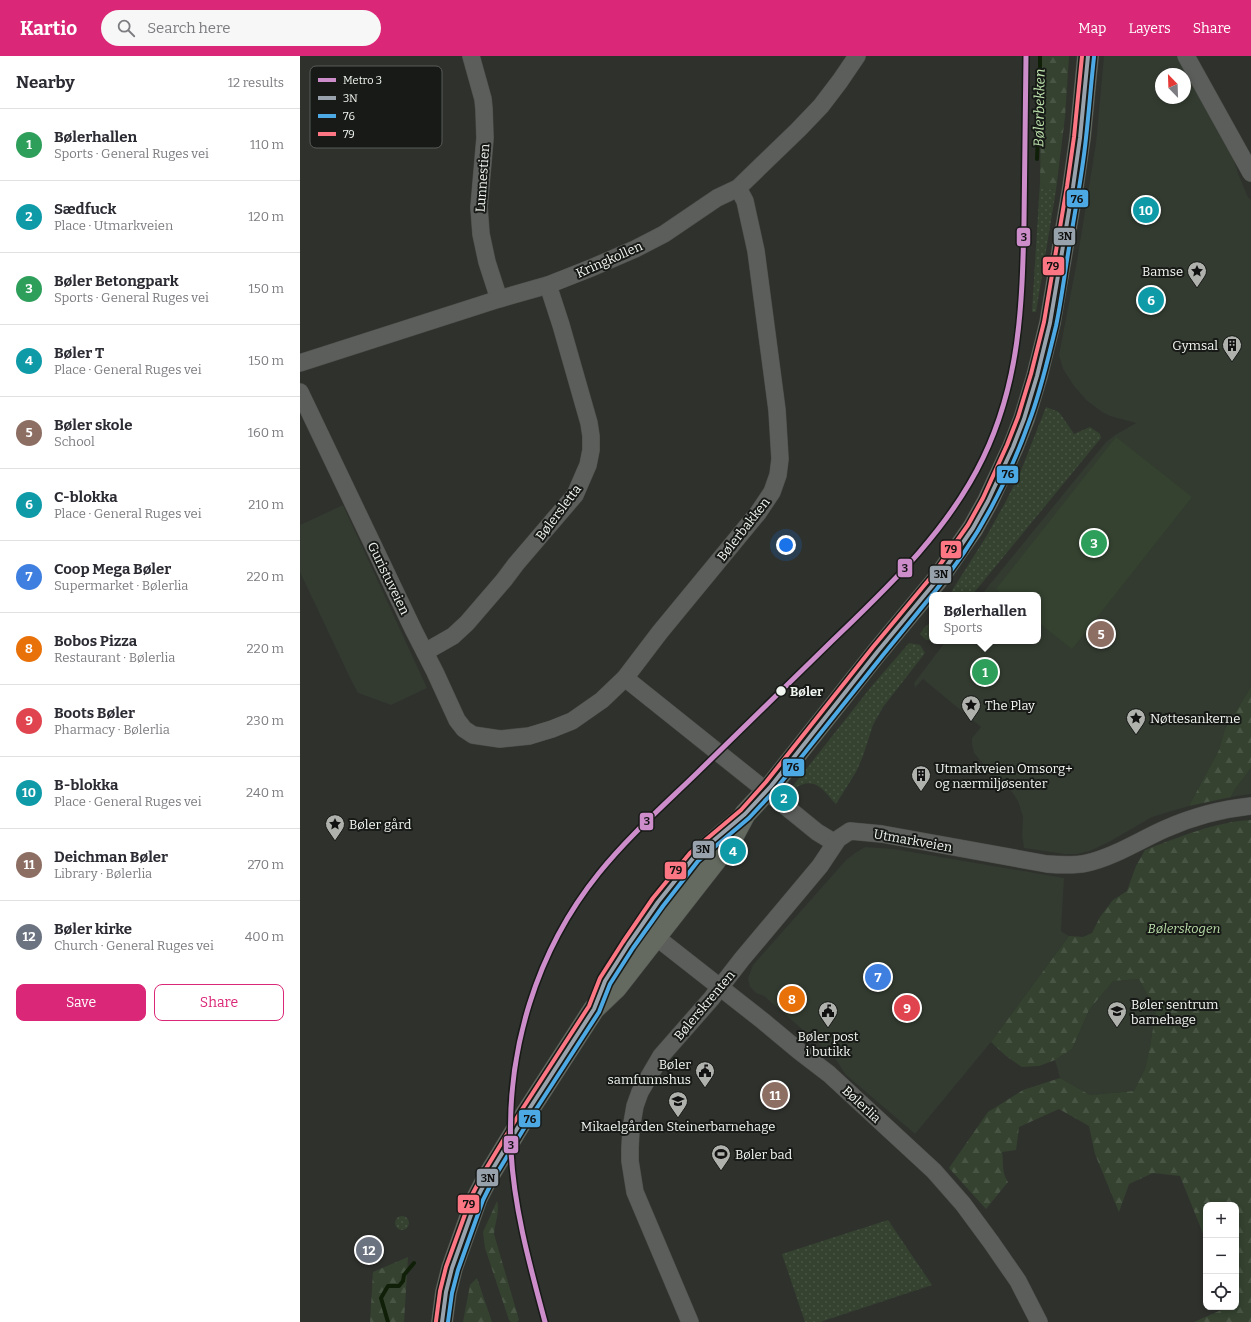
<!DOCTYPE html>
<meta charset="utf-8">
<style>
:root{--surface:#fff;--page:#f7f7f7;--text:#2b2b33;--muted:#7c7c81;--line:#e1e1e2;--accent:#db2777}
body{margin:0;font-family:Bitter,serif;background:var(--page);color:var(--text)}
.controls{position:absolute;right:12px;bottom:12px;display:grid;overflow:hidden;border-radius:8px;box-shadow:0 2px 6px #0003}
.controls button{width:36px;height:36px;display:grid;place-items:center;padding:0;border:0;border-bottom:1px solid var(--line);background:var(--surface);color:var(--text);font:20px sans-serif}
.compass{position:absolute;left:855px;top:12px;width:36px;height:36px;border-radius:50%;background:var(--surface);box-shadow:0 2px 6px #0003;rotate:337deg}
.you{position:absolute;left:486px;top:489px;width:14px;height:14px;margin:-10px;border:3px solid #fff;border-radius:50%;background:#1a73e8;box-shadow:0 0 0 6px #1a73e833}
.badge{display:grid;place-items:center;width:26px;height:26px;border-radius:50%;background:var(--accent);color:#fff;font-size:13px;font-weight:700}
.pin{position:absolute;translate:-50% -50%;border:2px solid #fff;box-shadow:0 1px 4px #0006}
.popup{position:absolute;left:629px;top:536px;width:112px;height:52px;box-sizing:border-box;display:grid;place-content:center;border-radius:8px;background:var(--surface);filter:drop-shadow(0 1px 3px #0005);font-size:13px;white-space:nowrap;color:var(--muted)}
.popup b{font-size:15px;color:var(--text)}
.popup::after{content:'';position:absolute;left:50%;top:100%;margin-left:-8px;border:8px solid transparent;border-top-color:var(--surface)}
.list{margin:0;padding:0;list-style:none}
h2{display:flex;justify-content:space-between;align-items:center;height:52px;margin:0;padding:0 16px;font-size:17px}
h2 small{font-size:13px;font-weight:400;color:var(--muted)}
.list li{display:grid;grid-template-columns:26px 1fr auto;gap:12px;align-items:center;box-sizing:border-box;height:72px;padding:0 16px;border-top:1px solid var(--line)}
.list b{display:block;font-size:15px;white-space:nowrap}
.list p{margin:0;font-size:13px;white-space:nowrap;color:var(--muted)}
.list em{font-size:13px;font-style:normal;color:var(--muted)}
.actions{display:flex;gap:8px;padding:12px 16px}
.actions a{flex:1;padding:9px 0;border:1px solid var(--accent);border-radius:8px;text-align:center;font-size:14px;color:var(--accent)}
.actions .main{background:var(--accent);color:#fff}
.icon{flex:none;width:22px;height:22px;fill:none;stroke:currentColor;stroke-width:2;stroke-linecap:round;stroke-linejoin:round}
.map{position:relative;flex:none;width:951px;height:1266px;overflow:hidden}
header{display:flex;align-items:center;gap:24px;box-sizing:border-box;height:56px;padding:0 20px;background:var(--accent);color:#fff}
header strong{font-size:19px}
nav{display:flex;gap:22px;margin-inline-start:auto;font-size:14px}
.search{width:280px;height:36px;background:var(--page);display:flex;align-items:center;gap:10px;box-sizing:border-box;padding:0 14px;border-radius:22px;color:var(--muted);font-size:15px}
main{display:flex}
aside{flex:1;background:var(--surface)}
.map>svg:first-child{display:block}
.built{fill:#333b30;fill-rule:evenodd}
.green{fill:url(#green-dots)}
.forest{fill:url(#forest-firs)}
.pitch{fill:#354230}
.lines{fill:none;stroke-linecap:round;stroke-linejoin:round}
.stream{stroke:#102008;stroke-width:4}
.minor-casing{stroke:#4c4e4a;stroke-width:18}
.major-casing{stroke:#4c4e4a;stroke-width:22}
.minor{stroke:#5c5e5b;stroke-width:17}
.major{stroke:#646a60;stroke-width:21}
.minor-bridge-casing{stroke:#4c4e4a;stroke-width:18;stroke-linecap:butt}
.minor-bridge{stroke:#5c5e5b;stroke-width:17}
.bus-1-casing{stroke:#171a16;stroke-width:7}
.bus-2-casing{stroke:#171a16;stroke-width:7}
.bus-3-casing{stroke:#171a16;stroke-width:7}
.bus-1{stroke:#98a2ac;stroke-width:4}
.bus-2{stroke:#4da9e4;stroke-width:4}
.bus-3{stroke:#fd7683;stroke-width:4}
.metro-1-casing{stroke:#171a16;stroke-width:8}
.metro-1{stroke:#cd8dcb;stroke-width:5}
.stop-dot{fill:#f2f6f1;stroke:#171a16;stroke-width:1.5}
.labels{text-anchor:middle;stroke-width:4;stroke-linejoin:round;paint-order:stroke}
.street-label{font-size:13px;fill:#f2f6f1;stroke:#171a16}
.poi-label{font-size:13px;fill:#f2f6f1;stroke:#171a16;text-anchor:start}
.stop-label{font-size:13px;font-weight:bold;fill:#f2f6f1;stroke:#171a16;text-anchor:start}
.park-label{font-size:13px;font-style:italic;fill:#badea9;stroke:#171a16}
.water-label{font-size:14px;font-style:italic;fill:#c1e6b0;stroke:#171a16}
.key{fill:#171a16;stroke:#595c58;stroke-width:1}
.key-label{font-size:11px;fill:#f2f6f1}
.line-badge{stroke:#171a16;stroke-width:1.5}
.pale-badge-label{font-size:11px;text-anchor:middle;font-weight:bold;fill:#111}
</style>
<header>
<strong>Kartio</strong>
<div class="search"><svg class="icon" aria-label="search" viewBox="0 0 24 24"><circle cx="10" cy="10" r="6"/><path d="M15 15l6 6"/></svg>Search here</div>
<nav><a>Map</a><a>Layers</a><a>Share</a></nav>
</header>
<main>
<aside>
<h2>Nearby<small>12 results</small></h2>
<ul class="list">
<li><span class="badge" style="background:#2e9e5b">1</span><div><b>Bølerhallen</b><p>Sports · General Ruges vei</p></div><em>110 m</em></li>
<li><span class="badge" style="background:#0f9aa8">2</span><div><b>Sædfuck</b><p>Place · Utmarkveien</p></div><em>120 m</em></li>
<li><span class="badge" style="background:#2e9e5b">3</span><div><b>Bøler Betongpark</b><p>Sports · General Ruges vei</p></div><em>150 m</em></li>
<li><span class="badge" style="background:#0f9aa8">4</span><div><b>Bøler T</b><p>Place · General Ruges vei</p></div><em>150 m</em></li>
<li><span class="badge" style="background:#8d6e63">5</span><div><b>Bøler skole</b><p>School</p></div><em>160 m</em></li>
<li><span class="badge" style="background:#0f9aa8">6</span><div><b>C-blokka</b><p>Place · General Ruges vei</p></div><em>210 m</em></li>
<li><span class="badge" style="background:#3f7fe0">7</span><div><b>Coop Mega Bøler</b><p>Supermarket · Bølerlia</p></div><em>220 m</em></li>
<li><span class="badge" style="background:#e8710a">8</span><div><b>Bobos Pizza</b><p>Restaurant · Bølerlia</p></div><em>220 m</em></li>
<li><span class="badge" style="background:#e0444e">9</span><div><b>Boots Bøler</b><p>Pharmacy · Bølerlia</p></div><em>230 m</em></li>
<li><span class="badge" style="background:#0f9aa8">10</span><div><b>B-blokka</b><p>Place · General Ruges vei</p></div><em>240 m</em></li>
<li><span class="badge" style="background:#8d6e63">11</span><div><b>Deichman Bøler</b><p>Library · Bølerlia</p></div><em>270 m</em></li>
<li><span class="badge" style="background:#6b7280">12</span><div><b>Bøler kirke</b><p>Church · General Ruges vei</p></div><em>400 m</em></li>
</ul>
<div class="actions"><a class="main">Save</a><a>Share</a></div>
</aside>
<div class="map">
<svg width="951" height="1266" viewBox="0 0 951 1266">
<defs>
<pattern id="green-dots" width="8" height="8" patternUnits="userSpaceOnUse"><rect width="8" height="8" fill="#354230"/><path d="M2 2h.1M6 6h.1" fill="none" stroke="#495544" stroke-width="1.8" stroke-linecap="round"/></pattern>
<pattern id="forest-firs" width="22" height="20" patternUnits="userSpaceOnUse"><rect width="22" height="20" fill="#354230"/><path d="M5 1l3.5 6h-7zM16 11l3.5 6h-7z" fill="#495544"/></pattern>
</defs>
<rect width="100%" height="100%" fill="#2f312d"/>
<g class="built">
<path d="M804,0H881L933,101L939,120L948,141L951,144V631L925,673L919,694L889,750L852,761L809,786L790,795L777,798H765L724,792L722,779L723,761L718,745L712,736L690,716L674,697L672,689V682L681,671L623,623L615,632L614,627L646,585H738V539H681L806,386L815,379L836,367L810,360L802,356L786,344L774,330L763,313L759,299L777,205L796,87ZM861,18H885V42H861Z"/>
<path d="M43,449L127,632L91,649L58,637L51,624L0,516V469Z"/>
<path d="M951,712V738L931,741L935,733Z"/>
<path d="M565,791L594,793L764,822L761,875L769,880L691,986L615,1078L545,1018L535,1002L464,940L456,937L450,931L448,922L453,909L546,804L555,797Z"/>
<path d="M839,923L856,953L850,990L845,1013L834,1035L790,1039L760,1022L755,1004L772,993L789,954L813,925Z"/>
</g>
<g class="green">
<path d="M740,126L746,133L756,134L736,256H732Z"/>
<path d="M746,351L759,356L774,378L790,371L800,378L801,382L672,539H652L651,537L653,533L686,481L705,447L720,417Z"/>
<path d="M632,565V585L626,584L620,578L623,574V573Z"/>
<path d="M609,587L620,589L625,597L583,651L573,669L563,700L556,716L536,748C532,745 530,741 527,738C517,726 507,724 495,732L492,731L571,631Z"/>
<circle cx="102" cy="1167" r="7"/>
<path d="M588,1164L632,1229L520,1266H505L482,1198Z"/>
</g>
<g class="forest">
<path d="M742,0H769L765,61L756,134L746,133L740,126Z"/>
<path d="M951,631V712L935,733L931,741L889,750L919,694L925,673Z"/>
<path d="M951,764V1266H894L928,1251H936V1149H906V1185L880,1120L853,1117L829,1128L819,1156L795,1098L789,1070L759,1053L719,1071L716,1094L702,1096C704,1108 701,1116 708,1126L686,1153L649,1112L688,1056L723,1034L760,1022L790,1039L834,1035L845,1013L850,990L856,954L839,923L813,925L789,954L772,993L755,1004L739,1010L722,1011L706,1000L691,986L769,880L783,881L792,877L800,861L813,844L827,835L836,810L845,794C880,781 914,766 951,764Z"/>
<path d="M197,1145C200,1156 195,1166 194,1178L219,1264L217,1266H211L209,1264L185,1192L183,1176Z"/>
<path d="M108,1201L104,1266H70L73,1216Z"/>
<path d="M177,1222L192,1266H163L170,1229Z"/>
</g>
<path class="pitch" d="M816,381L892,441L772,593L738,566V539H703L696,533Z"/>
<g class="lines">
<g class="stream">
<path d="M737,103L740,29V0"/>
<path d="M88,1266L81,1242L88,1230H99L103,1225L104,1219L114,1207"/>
</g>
<defs>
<g id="minor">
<path d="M171,0L183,43L184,53L185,82L179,151L181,178L187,206L199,243"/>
<path d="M886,0L951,117"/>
<path d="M0,307L199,243L248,229L291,212L335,193L364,178L417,142L438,132L498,74L521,50L540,25L557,0"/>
<path d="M0,336L114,575L135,616L157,664L164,673L173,679L200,683L229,680L252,673L272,665L302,644L325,622L360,576L458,457L472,436L478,419L480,403L477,354L456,195L445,145L438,132"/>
<path d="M125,596L153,580L167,567L204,524L216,508L275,439L288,409L291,394V380L289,367L261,269L248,229"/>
<path d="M325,622L350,642"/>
<path d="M490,754L517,776L535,787"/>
<path d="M342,870L463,965L499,995L529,1018L634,1115L663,1148L691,1186L718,1225L739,1266"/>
<path d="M295,951L305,925L328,889L358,846L394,801L420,778L442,760"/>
<path d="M390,1266L335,1136L330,1105V1092L331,1073L335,1050L340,1036L361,1000L411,943L442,903L520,810L538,783L550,775L582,778L747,808C760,809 774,810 787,807C814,801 840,784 865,773C892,761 922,753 951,750"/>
</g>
<path id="major" d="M142,1266L146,1236L152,1212L177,1142L189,1119L226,1058L294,953L316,932L430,786L445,758L471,730L578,595L637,524L673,472L688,445L713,391L724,363L737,320L750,267L773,131L780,82L788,0"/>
</defs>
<use href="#minor" class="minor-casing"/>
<use href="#major" class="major-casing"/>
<use href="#minor" class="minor"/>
<use href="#major" class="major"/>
<defs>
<path id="minor-bridge" d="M350,642L490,754"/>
</defs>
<use href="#minor-bridge" class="minor-bridge-casing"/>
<use href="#minor-bridge" class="minor-bridge"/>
<defs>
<path id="bus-1" d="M142,1266L146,1236L152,1212L177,1142L189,1119L226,1058L294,953L305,925L328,889L358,846L394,801L445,758L471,730L578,595L637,524L673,472L688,445L713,391L724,363L737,320L750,267L773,131L780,82L788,0"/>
<g id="bus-2">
<path d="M632,539C675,488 707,428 729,366C741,335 748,302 756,270C761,246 764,222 768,198C774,160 782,121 786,82C789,55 791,28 794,1"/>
<path d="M148,1266L152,1237L158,1214L183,1144L194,1122L231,1061L299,956L310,928L333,892L363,850L398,805L449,762L475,734L583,599L632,539"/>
</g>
<path id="bus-3" d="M136,1265L140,1235L146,1211L172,1139L184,1116L221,1055L289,950L300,922L323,886L353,842L390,797L441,754L466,726L573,591L632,520L668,469L683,442L707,389L718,361L731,318L744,266L767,130L774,81L782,0"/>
</defs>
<use href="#bus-1" class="bus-1-casing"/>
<use href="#bus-2" class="bus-2-casing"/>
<use href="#bus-3" class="bus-3-casing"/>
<use href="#bus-1" class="bus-1"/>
<use href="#bus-2" class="bus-2"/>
<use href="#bus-3" class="bus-3"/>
<defs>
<path id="metro-1" d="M245,1266C230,1210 214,1153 211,1095C206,995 236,895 299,817C328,781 363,750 396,718C441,674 486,630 531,586C588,531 648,475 683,402C720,325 722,250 724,167C725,112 725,56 726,0"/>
</defs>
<use href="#metro-1" class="metro-1-casing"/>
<use href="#metro-1" class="metro-1"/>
</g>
<defs>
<symbol id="sight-pin" viewBox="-11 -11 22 30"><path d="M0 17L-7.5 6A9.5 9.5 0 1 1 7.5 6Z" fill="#aeb1ac" stroke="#171a16"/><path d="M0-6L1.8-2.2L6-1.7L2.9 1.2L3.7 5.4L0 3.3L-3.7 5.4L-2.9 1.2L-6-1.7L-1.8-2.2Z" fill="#111"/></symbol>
<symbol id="building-pin" viewBox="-11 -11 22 30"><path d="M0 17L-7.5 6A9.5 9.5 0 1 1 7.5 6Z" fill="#aeb1ac" stroke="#171a16"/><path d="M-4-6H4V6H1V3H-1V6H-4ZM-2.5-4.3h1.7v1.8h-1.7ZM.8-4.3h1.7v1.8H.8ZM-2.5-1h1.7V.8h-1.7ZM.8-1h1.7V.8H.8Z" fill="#111"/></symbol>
<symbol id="civic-pin" viewBox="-11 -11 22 30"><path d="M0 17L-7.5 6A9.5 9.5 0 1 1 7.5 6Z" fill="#aeb1ac" stroke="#171a16"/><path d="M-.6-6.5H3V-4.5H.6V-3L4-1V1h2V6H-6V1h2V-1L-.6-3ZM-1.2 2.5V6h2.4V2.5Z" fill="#111"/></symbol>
<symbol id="school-pin" viewBox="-11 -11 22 30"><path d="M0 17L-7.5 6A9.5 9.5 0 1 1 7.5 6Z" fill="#aeb1ac" stroke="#171a16"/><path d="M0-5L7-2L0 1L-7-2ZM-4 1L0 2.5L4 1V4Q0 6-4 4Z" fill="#111"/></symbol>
<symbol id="stadium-pin" viewBox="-11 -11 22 30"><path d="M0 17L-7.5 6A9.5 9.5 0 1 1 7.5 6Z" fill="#aeb1ac" stroke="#171a16"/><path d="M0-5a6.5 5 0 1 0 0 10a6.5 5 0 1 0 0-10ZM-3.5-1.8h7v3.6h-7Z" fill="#111"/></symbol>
</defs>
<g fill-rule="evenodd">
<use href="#sight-pin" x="886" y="204" width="22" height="30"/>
<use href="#building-pin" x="921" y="278" width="22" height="30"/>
<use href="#sight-pin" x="660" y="638" width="22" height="30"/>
<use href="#sight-pin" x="825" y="651" width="22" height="30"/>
<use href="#building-pin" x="610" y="708" width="22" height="30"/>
<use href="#sight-pin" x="24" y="757" width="22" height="30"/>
<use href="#civic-pin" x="517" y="944" width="22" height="30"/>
<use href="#school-pin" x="806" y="944" width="22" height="30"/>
<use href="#civic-pin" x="394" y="1004" width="22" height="30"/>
<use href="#school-pin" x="367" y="1034" width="22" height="30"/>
<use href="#stadium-pin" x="410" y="1087" width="22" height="30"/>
</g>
<circle class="stop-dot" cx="481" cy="635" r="5.5"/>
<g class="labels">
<g class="street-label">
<text transform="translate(182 122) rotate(-86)" y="5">Lunnestien</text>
<text transform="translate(309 203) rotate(-24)" y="5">Kringkollen</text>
<text transform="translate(258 456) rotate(-53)" y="5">Bølersletta</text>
<text transform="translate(443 473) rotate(-52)" y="5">Bølerbakken</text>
<text transform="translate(89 522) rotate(64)" y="5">Guristuveien</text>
<text transform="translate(613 784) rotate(10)" y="5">Utmarkveien</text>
<text transform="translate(404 949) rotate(-50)" y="5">Bølerskrenten</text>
<text transform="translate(562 1048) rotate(43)" y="5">Bølerlia</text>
</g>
<g class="poi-label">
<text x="883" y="220" text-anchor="end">Bamse</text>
<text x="918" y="294" text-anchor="end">Gymsal</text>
<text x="685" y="654">The Play</text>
<text x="850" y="667">Nøttesankerne</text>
<text x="635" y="717">Utmarkveien Omsorg+<tspan x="635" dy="15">og nærmiljøsenter</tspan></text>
<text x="49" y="773">Bøler gård</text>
<text x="831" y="953">Bøler sentrum<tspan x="831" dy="15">barnehage</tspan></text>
<text x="528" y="985" text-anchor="middle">Bøler post<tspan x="528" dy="15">i butikk</tspan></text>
<text x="391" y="1013" text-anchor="end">Bøler<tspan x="391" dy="15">samfunnshus</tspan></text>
<text x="378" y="1075" text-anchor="middle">Mikaelgården Steinerbarnehage</text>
<text x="435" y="1103">Bøler bad</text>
</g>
<g class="stop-label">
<text x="490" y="640">Bøler</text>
</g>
<g class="park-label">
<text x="884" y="877">Bølerskogen</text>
</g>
<g class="water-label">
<text transform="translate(739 52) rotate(-89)" y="5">Bølerbekken</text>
</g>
</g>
<rect x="10" y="10" width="132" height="82" rx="6" class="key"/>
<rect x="18" y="22" width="18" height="4" fill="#cd8dcb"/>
<rect x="18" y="40" width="18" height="4" fill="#98a2ac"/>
<rect x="18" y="58" width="18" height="4" fill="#4da9e4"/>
<rect x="18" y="76" width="18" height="4" fill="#fd7683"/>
<g class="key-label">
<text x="43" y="28">Metro 3</text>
<text x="43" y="46">3N</text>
<text x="43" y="64">76</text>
<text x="43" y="82">79</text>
</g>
<g class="line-badge">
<rect x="766" y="133" width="23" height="19" rx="4" fill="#4da9e4"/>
<rect x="753" y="171" width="23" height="19" rx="4" fill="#98a2ac"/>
<rect x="716" y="171" width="15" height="20" rx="4" fill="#cd8dcb"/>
<rect x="742" y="200" width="23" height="20" rx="4" fill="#fd7683"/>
<rect x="696" y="409" width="23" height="19" rx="4" fill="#4da9e4"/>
<rect x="640" y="484" width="22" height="19" rx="4" fill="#fd7683"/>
<rect x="597" y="502" width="16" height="20" rx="4" fill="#cd8dcb"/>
<rect x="629" y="509" width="23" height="19" rx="4" fill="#98a2ac"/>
<rect x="482" y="702" width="23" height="19" rx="4" fill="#4da9e4"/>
<rect x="339" y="756" width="15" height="19" rx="4" fill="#cd8dcb"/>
<rect x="392" y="784" width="23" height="19" rx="4" fill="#98a2ac"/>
<rect x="364" y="805" width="23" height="19" rx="4" fill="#fd7683"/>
<rect x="218" y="1053" width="23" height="19" rx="4" fill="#4da9e4"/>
<rect x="203" y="1079" width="16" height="19" rx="4" fill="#cd8dcb"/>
<rect x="176" y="1112" width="23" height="19" rx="4" fill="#98a2ac"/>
<rect x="157" y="1138" width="23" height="20" rx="4" fill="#fd7683"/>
</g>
<g class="pale-badge-label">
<text x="777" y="147">76</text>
<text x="765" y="184">3N</text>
<text x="724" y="185">3</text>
<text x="753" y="214">79</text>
<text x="708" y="422">76</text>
<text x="651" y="497">79</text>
<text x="605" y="516">3</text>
<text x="641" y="522">3N</text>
<text x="493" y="715">76</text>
<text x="347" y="769">3</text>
<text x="403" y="797">3N</text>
<text x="376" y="818">79</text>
<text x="230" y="1067">76</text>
<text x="211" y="1093">3</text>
<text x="188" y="1126">3N</text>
<text x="169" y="1152">79</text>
</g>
</svg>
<div class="controls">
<button>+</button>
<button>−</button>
<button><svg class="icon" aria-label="locate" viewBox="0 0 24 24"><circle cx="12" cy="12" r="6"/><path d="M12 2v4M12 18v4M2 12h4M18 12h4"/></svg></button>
</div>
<svg class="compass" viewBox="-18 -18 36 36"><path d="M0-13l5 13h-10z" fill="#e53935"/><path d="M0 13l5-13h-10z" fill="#7c7c81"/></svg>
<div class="you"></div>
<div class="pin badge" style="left:685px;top:616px;background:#2e9e5b">1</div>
<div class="popup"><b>Bølerhallen</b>Sports</div>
<div class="pin badge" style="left:484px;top:742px;background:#0f9aa8">2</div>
<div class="pin badge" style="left:794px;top:487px;background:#2e9e5b">3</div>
<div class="pin badge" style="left:433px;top:795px;background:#0f9aa8">4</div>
<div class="pin badge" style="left:801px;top:578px;background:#8d6e63">5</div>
<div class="pin badge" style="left:851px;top:244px;background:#0f9aa8">6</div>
<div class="pin badge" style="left:578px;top:921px;background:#3f7fe0">7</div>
<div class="pin badge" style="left:492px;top:943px;background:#e8710a">8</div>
<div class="pin badge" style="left:607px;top:952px;background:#e0444e">9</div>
<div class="pin badge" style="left:846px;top:154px;background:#0f9aa8">10</div>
<div class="pin badge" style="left:475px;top:1039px;background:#8d6e63">11</div>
<div class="pin badge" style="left:69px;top:1194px;background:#6b7280">12</div>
</div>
</main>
